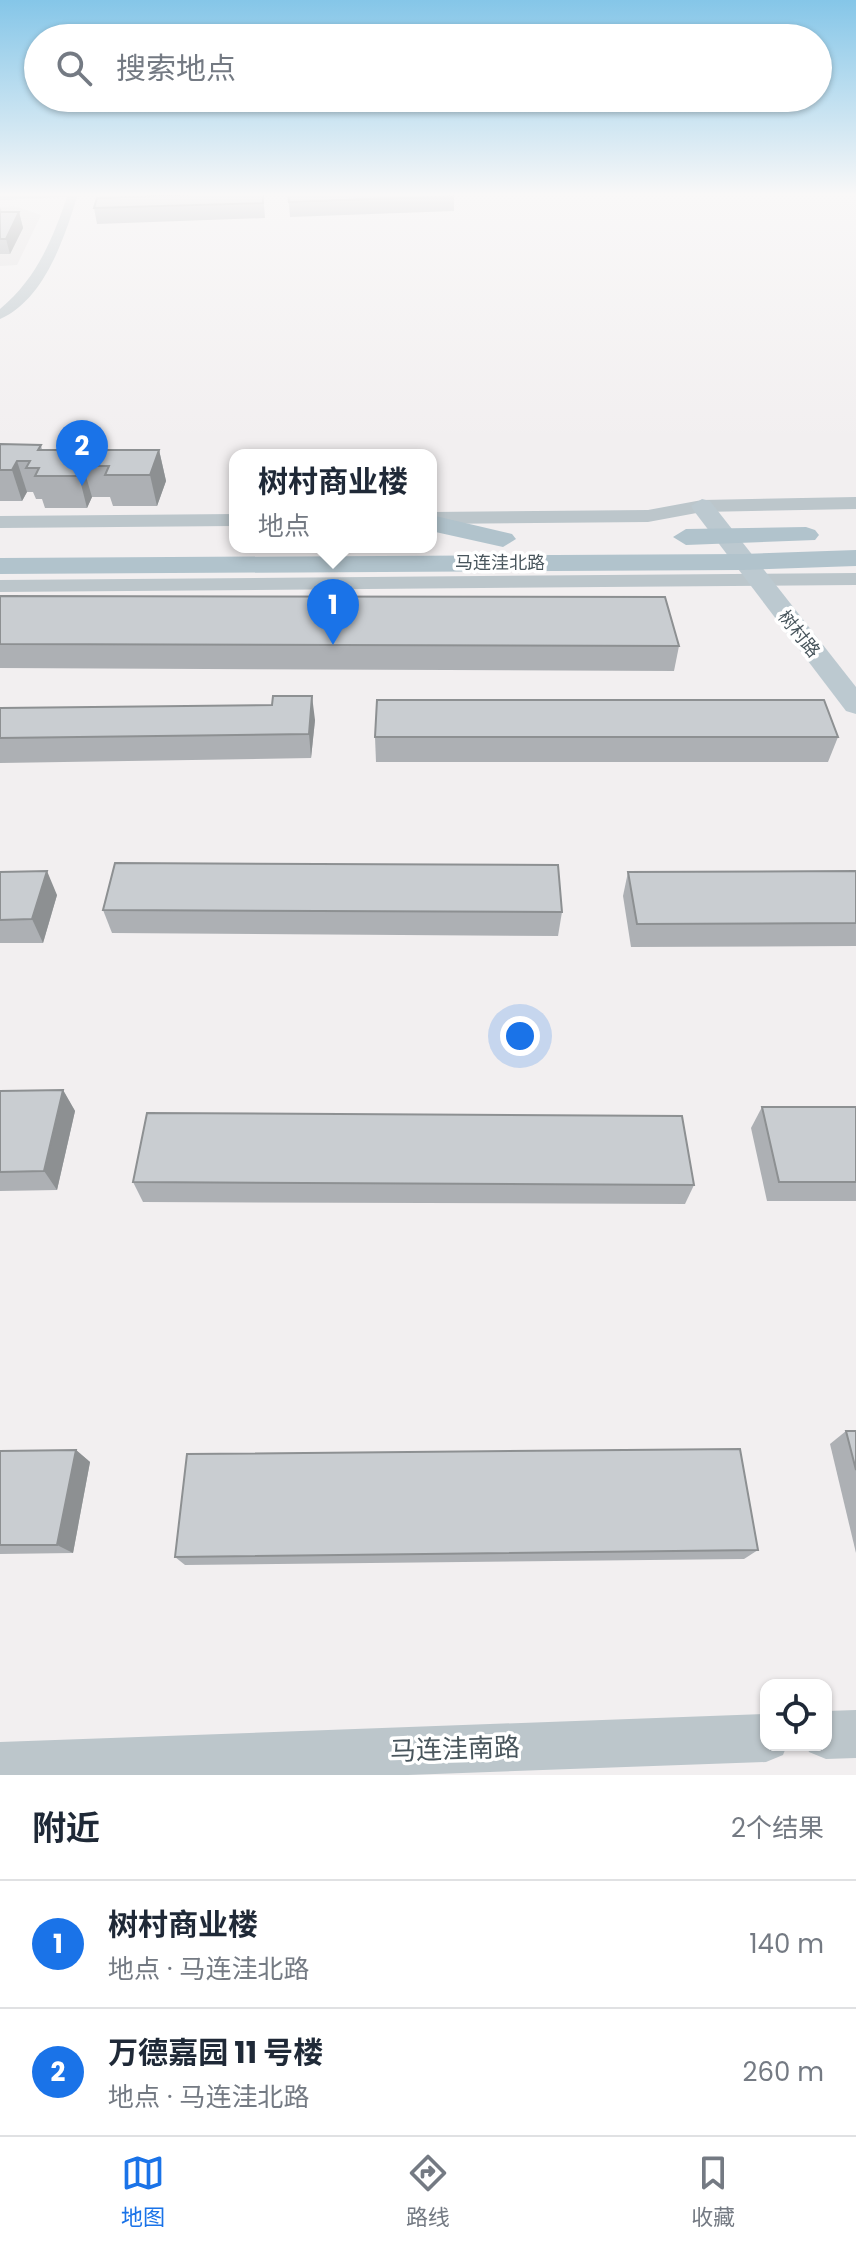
<!DOCTYPE html>
<html lang="zh">
<meta charset="utf-8">
<style>
:root{--surface:#fff;--page:#f6f6f7;--text:#1f2937;--muted:#747a83;--line:#e0e1e3;--accent:#1a73e8}
body{margin:0;font-family:Poppins,"Noto Sans SC",sans-serif;background:var(--page);color:var(--text)}
.controls{position:absolute;right:24px;bottom:24px;display:grid;overflow:hidden;border-radius:16px;box-shadow:0 2px 6px #0004}
.controls button{width:72px;height:72px;display:grid;place-items:center;padding:0;border:0;border-bottom:2px solid var(--line);background:var(--surface);color:var(--text);font:40px sans-serif}
.you{position:absolute;left:520px;top:1036px;width:28px;height:28px;margin:-20px;border:6px solid #fff;border-radius:50%;background:#1a73e8;box-shadow:0 0 0 12px #1a73e833}
.badge{display:grid;place-items:center;width:52px;height:52px;border-radius:50%;background:var(--accent);color:#fff;font-size:26px;font-weight:700}
.pin{position:absolute;translate:-50% -66px;filter:drop-shadow(0 2px 4px #0008)}
.pin::after{content:'';position:absolute;top:42px;width:28px;height:24px;background:inherit;clip-path:polygon(0 0,100% 0,50% 100%)}
.popup{position:absolute;left:229px;top:449px;width:208px;height:104px;box-sizing:border-box;display:grid;place-content:center;border-radius:16px;background:var(--surface);filter:drop-shadow(0 2px 6px #0005);font-size:26px;white-space:nowrap;color:var(--muted)}
.popup b{font-size:30px;color:var(--text)}
.popup::after{content:'';position:absolute;left:50%;top:100%;margin-left:-16px;border:16px solid transparent;border-top-color:var(--surface)}
.list{margin:0;padding:0;list-style:none}
h2{display:flex;justify-content:space-between;align-items:center;height:104px;margin:0;padding:0 32px;font-size:34px}
h2 small{font-size:26px;font-weight:400;color:var(--muted)}
.list li{display:grid;grid-template-columns:52px 1fr auto;gap:24px;align-items:center;box-sizing:border-box;height:128px;padding:0 32px;border-top:2px solid var(--line)}
.list b{display:block;font-size:30px;white-space:nowrap}
.list p{margin:0;font-size:26px;white-space:nowrap;color:var(--muted)}
.list em{font-size:26px;font-style:normal;color:var(--muted)}
.icon{flex:none;width:44px;height:44px;fill:none;stroke:currentColor;stroke-width:2;stroke-linecap:round;stroke-linejoin:round}
.map{position:relative;flex:none;width:856px;height:1775px;overflow:hidden}
.search{position:absolute;background:var(--surface);box-shadow:0 2px 6px #0004;left:24px;right:24px;top:24px;height:88px;display:flex;align-items:center;gap:20px;box-sizing:border-box;padding:0 28px;border-radius:44px;color:var(--muted);font-size:30px}
.sheet{height:360px;background:var(--surface)}
nav{display:flex;justify-content:space-around;align-items:center;box-sizing:border-box;height:112px;border-top:2px solid var(--line);background:var(--surface);font-size:22px;color:var(--muted)}
nav a{display:grid;justify-items:center;gap:4px}
nav .on{color:var(--accent)}
.map>svg:first-child{display:block}
.education{fill:#e3e0e1}
.lines{fill:none;stroke-linecap:round;stroke-linejoin:round}
.minor{fill:#bcc6cb;fill-rule:evenodd}
.tertiary{fill:#bcc6cb;fill-rule:evenodd}
.secondary{fill:#bcc9d0;fill-rule:evenodd}
.primary{fill:#b1c3cc;fill-rule:evenodd}
.wall{fill:#adb0b4}
.shaded-wall{fill:#8d9092}
.building{fill:#c9cdd1;stroke:#8d9092;stroke-width:2}
.labels{text-anchor:middle;stroke-width:7;stroke-linejoin:round;paint-order:stroke}
.far-street-label{font-size:18px;fill:#48555c;stroke:#fff}
.near-street-label{font-size:26px;fill:#48555c;stroke:#fff}
</style>
<div class="map">
<svg width="856" height="1775" viewBox="0 0 856 1775">
<rect width="100%" height="100%" fill="#f2eff0"/>
<path class="education" d="M14,206L41,215L17,265L0,266V207Z"/>
<g class="lines">
<path class="minor" d="M112,193L77,197C64,239 44,300 0,319V309C36,279 52,241 67,197L0,200V194Z"/>
<g class="tertiary">
<path d="M856,497V509L702,512L648,522L431,524V512L648,510L702,500Z"/>
<path d="M235,514V526L0,528V516Z"/>
<path d="M856,573V585L0,592V580Z"/>
<path d="M856,1710V1758L826,1759L809,1752L806,1745H826V1711Z"/>
<path d="M766,1714V1745H787L783,1755L766,1762L408,1775H0V1742Z"/>
</g>
<path class="secondary" d="M702,499L710,501L856,687V714L846,711L694,511L691,506Z"/>
<g class="primary">
<path d="M431,515L512,534L516,539L503,547L431,531Z"/>
<path d="M806,527L815,530L819,535L815,540L686,545L673,537L686,529Z"/>
<path d="M856,550V566L743,570L0,574V558L743,554Z"/>
</g>
</g>
<g class="wall">
<path d="M263,193L265,218L97,224L94,208Z"/>
<path d="M288,193L454,196V211L290,217Z"/>
<path d="M0,207L2,213L19,212L23,228L10,254H0Z"/>
<path d="M41,445L42,450H159L166,481L157,506H113L110,497H92L87,508H45L42,499H36L33,492H27L22,501H0V470Z"/>
<path d="M0,596L679,646L674,671L0,668Z"/>
<path d="M0,708L315,720L311,758L0,763Z"/>
<path d="M375,737H838L828,762H376Z"/>
<path d="M856,871V946L631,947L623,896L628,872Z"/>
<path d="M0,872L57,895L43,943H0Z"/>
<path d="M103,910L562,912L558,936L112,933Z"/>
<path d="M63,1090L75,1111L57,1190L0,1191V1091Z"/>
<path d="M762,1107H856V1201H767L751,1128Z"/>
<path d="M133,1182L694,1185L685,1204L143,1202Z"/>
<path d="M846,1431H856V1553L830,1444Z"/>
<path d="M76,1450L90,1462L73,1553L0,1554V1451Z"/>
<path d="M758,1550L744,1559L185,1565L175,1557Z"/>
</g>
<g class="shaded-wall">
<path d="M19,212L23,228L10,254L6,239Z"/>
<path d="M159,450L166,481L157,506L150,475Z"/>
<path d="M17,461L27,492L22,501L12,470Z"/>
<path d="M83,466L92,497L87,508L79,476Z"/>
<path d="M312,696L315,720L311,758L309,734Z"/>
<path d="M47,871L57,895L43,943L32,919Z"/>
<path d="M63,1090L75,1111L57,1190L44,1171Z"/>
<path d="M76,1450L90,1462L73,1553L57,1545Z"/>
</g>
<g class="building">
<path d="M231,193H263V203L94,208L97,198Z"/>
<path d="M288,193H453L454,196L289,202Z"/>
<path d="M0,212H19L6,239H0Z"/>
<path d="M0,444L41,445L38,450H159L150,475H105L109,466H83L79,476H35L39,468H26L30,461H17L12,470H0Z"/>
<path d="M0,596L665,597L679,646L0,644Z"/>
<path d="M273,696H312L309,734L0,738V708L272,705Z"/>
<path d="M377,700H824L838,737H375Z"/>
<path d="M115,863L558,865L562,912L103,910Z"/>
<path d="M47,871L32,919L0,920V872Z"/>
<path d="M856,871V923L637,924L628,872Z"/>
<path d="M63,1090L44,1171L0,1172V1091Z"/>
<path d="M762,1107H856V1182H779Z"/>
<path d="M147,1113L682,1116L694,1185L133,1182Z"/>
<path d="M846,1431H856V1470Z"/>
<path d="M740,1449L758,1550L175,1557L187,1454Z"/>
<path d="M76,1450L57,1545H0V1451Z"/>
</g>
<linearGradient id="sky" x2="0" y2="1"><stop stop-color="#85c6e8"/><stop offset="0.44" stop-color="#f9f8f8"/><stop offset="1" stop-color="#f9f8f8" stop-opacity="0"/></linearGradient>
<rect width="856" height="442" fill="url(#sky)"/>
<g class="labels">
<g class="far-street-label">
<text x="500" y="569">马连洼北路</text>
<text transform="translate(799 634) rotate(51)" y="6">树村路</text>
</g>
<g class="near-street-label">
<text transform="translate(455 1749) rotate(-2)" y="9">马连洼南路</text>
</g>
</g>
</svg>
<div class="controls">
<button><svg class="icon" aria-label="locate" viewBox="0 0 24 24"><circle cx="12" cy="12" r="6"/><path d="M12 2v4M12 18v4M2 12h4M18 12h4"/></svg></button>
</div>
<div class="you"></div>
<div class="pin badge" style="left:333px;top:645px">1</div>
<div class="popup"><b>树村商业楼</b>地点</div>
<div class="pin badge" style="left:82px;top:486px">2</div>
<div class="search"><svg class="icon" aria-label="search" viewBox="0 0 24 24"><circle cx="10" cy="10" r="6"/><path d="M15 15l6 6"/></svg>搜索地点</div>
</div>
<section class="sheet">
<h2>附近<small>2个结果</small></h2>
<ul class="list">
<li><span class="badge">1</span><div><b>树村商业楼</b><p>地点 · 马连洼北路</p></div><em>140 m</em></li>
<li><span class="badge">2</span><div><b>万德嘉园 11 号楼</b><p>地点 · 马连洼北路</p></div><em>260 m</em></li>
</ul>
</section>
<nav>
<a class="on"><svg class="icon" aria-label="map" viewBox="0 0 24 24"><path d="M3 6l6-2 6 2 6-2v14l-6 2-6-2-6 2zM9 4v14M15 6v14"/></svg>地图</a>
<a><svg class="icon" aria-label="directions" viewBox="0 0 24 24"><path d="M12 3l9 9-9 9-9-9zM9 14v-3h6M13 9l2 2-2 2"/></svg>路线</a>
<a><svg class="icon" aria-label="saved" viewBox="0 0 24 24"><path d="M7 4h10v16l-5-4-5 4z"/></svg>收藏</a>
</nav>
